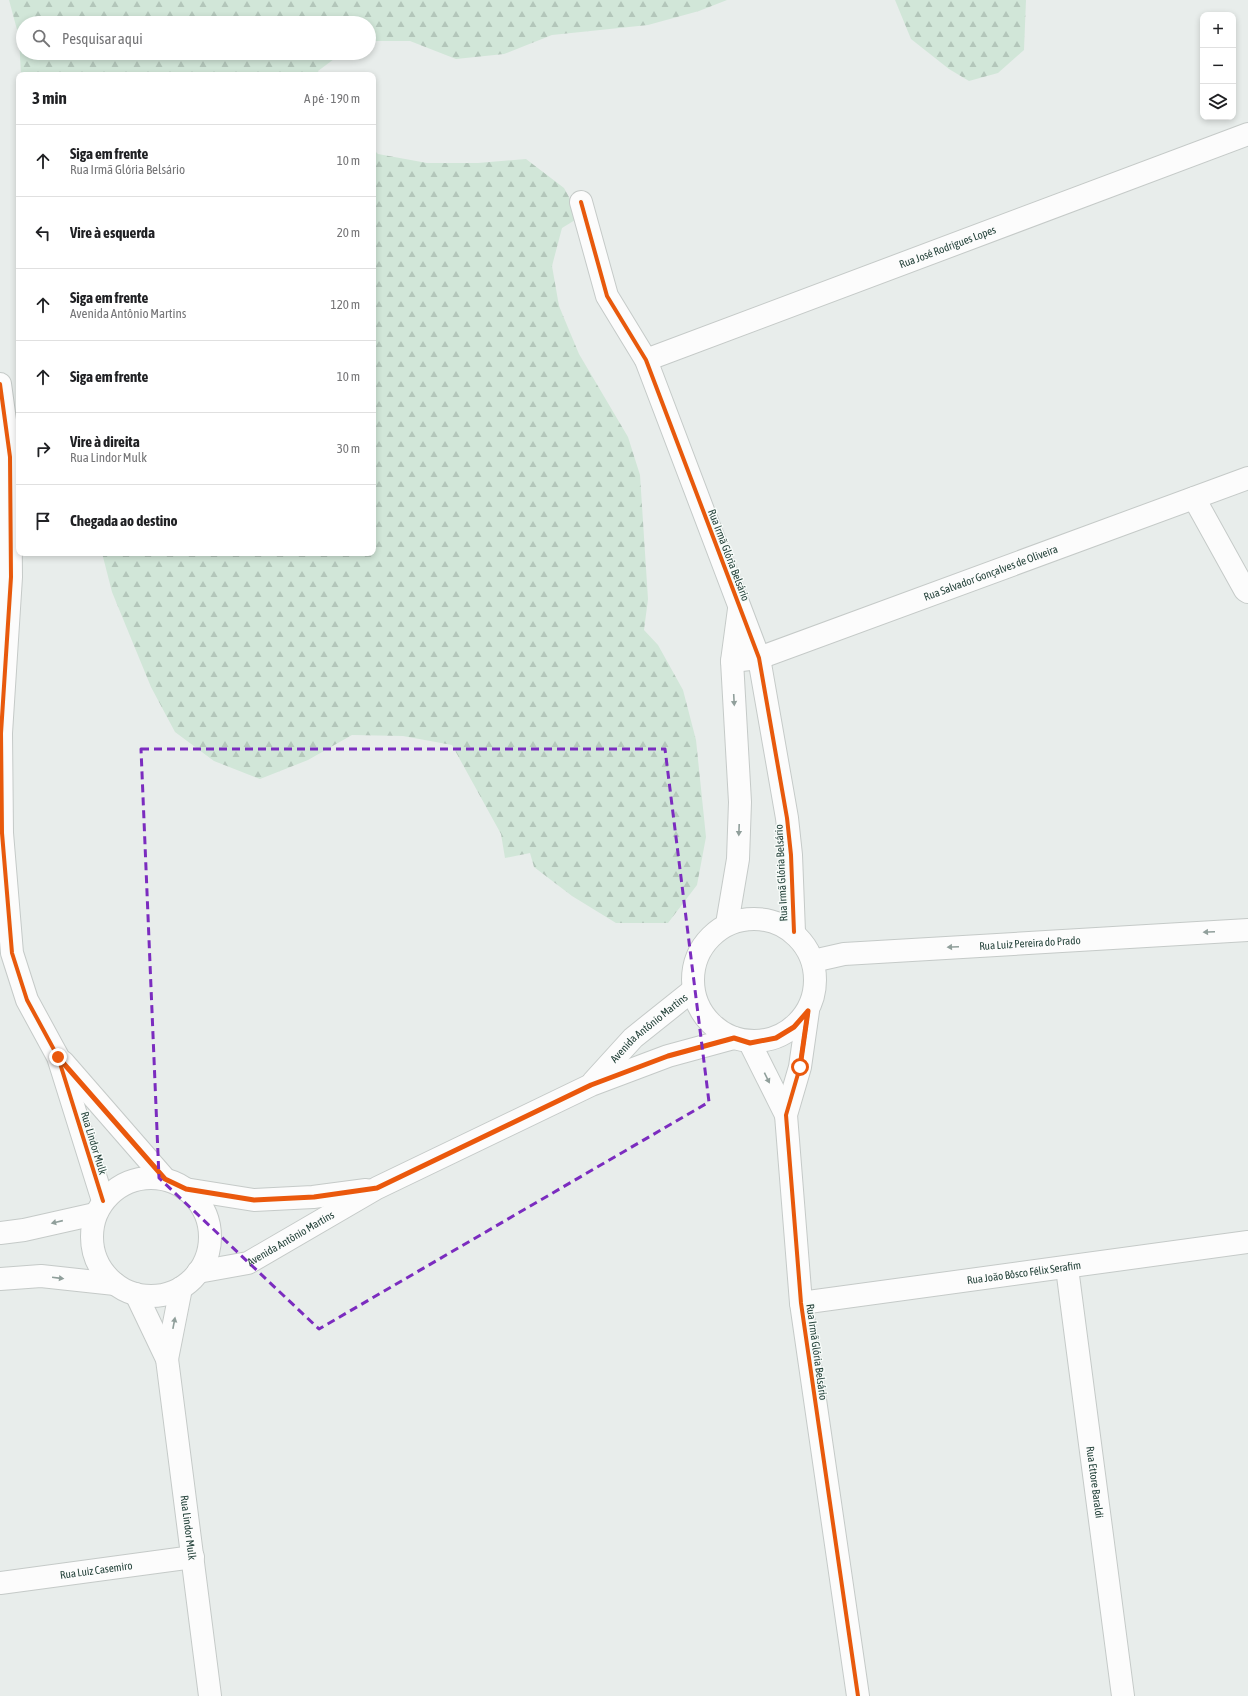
<!DOCTYPE html>
<html lang="pt">
<meta charset="utf-8">
<style>
:root{--surface:#fff;--page:#f2f2f2;--text:#202124;--muted:#757577;--line:#e0e0e0}
body{margin:0;font-family:"Asap Condensed",sans-serif;background:var(--page);color:var(--text)}
.controls{position:absolute;right:12px;top:12px;display:grid;overflow:hidden;border-radius:8px;box-shadow:0 2px 6px #0003}
.controls button{width:36px;height:36px;display:grid;place-items:center;padding:0;border:0;border-bottom:1px solid var(--line);background:var(--surface);color:var(--text);font:20px sans-serif}
.stop{position:absolute;width:12px;height:12px;margin:-9px;border:3px solid #ea580c;border-radius:50%;background:#fff}
.stop.end{background:#ea580c;border-color:#fff;box-shadow:0 1px 4px #0008}
.list{margin:0;padding:0;list-style:none}
h2{display:flex;justify-content:space-between;align-items:center;height:52px;margin:0;padding:0 16px;font-size:17px}
h2 small{font-size:13px;font-weight:400;color:var(--muted)}
.list li{display:grid;grid-template-columns:26px 1fr auto;gap:12px;align-items:center;box-sizing:border-box;height:72px;padding:0 16px;border-top:1px solid var(--line)}
.list b{display:block;font-size:15px;white-space:nowrap}
.list p{margin:0;font-size:13px;white-space:nowrap;color:var(--muted)}
.list em{font-size:13px;font-style:normal;color:var(--muted)}
.icon{flex:none;width:22px;height:22px;fill:none;stroke:currentColor;stroke-width:2;stroke-linecap:round;stroke-linejoin:round}
.map{position:relative;flex:none;width:1248px;height:1696px;overflow:hidden}
.search{position:absolute;background:var(--surface);box-shadow:0 2px 6px #0003;left:16px;top:16px;width:360px;height:44px;display:flex;align-items:center;gap:10px;box-sizing:border-box;padding:0 14px;border-radius:22px;color:var(--muted);font-size:15px}
.panel{position:absolute;background:var(--surface);box-shadow:0 2px 6px #0003;left:16px;top:72px;width:360px;height:484px;border-radius:8px}
.map>svg:first-child{display:block}
.forest{fill:url(#forest-firs)}
.lines{fill:none;stroke-linecap:round;stroke-linejoin:round}
.minor-casing{stroke:#c5cac8;stroke-width:24}
.tertiary-casing{stroke:#c5cac8;stroke-width:24}
.minor{stroke:#fcfcfc;stroke-width:22}
.tertiary{stroke:#fcfcfc;stroke-width:22}
.cycleway-casing{stroke:#f7fbf9;stroke-width:6}
.cycleway{stroke:#e8590c;stroke-width:4}
.oneway{fill:#909f9b}
.route{stroke:#ea580c;stroke-width:5}
.marked{fill:none;stroke:#7b2cbf;stroke-width:3;stroke-dasharray:8 5;stroke-linejoin:round}
.labels{text-anchor:middle;stroke-width:3;stroke-linejoin:round;paint-order:stroke}
.street-label{font-size:11px;fill:#24423a;stroke:#f7fbf9}
</style>
<div class="map">
<svg width="1248" height="1696" viewBox="0 0 1248 1696">
<defs>
<pattern id="forest-firs" width="22" height="20" patternUnits="userSpaceOnUse"><rect width="22" height="20" fill="#d1e6d8"/><path d="M5 1l3.5 6h-7zM16 11l3.5 6h-7z" fill="#b3c6ba"/></pattern>
</defs>
<rect width="100%" height="100%" fill="#e8edeb"/>
<g class="forest">
<path d="M9,0H727L699,11L648,25L552,35L504,54L456,59L410,41H369V23H23V53H342L318,71L320,75H21L19,37Z"/>
<path d="M895,0H1026L1024,50L998,73L969,81L949,69L911,39Z"/>
<path d="M373,149L378,154L427,163H478L526,159L564,188L580,217L562,228L552,266L559,306L579,354L628,437L640,475L648,599L644,630L658,645L683,690L696,740L706,837L697,885L668,923H616L572,896L534,867L530,853L505,858L501,834L452,745L403,736L352,735L308,760L260,779L214,761L175,732L151,687L112,592L102,553H373Z"/>
</g>
<g class="lines">
<defs>
<g id="minor">
<path d="M581,202L607,296L646,360L759,658L787,818L791,855L794,932"/>
<path id="s1" d="M646,360L1248,134"/>
<path d="M0,384L10,457L11,577L1,733L2,833L12,953L27,1000L58,1057L103,1201"/>
<path d="M1194,498L1245,590L1248,592"/>
<path id="s2" d="M732,661L759,658L1248,478"/>
<path d="M727,924L738,859L740,802L732,661L739,609"/>
<path d="M808,1011L800,1067L786,1115L801,1303L858,1696"/>
<path d="M750,1043L786,1115"/>
<path d="M63,1062L165,1179"/>
<path id="s3" d="M1067,1268L1123,1696"/>
<path id="s4" d="M136,1294L167,1359L210,1696"/>
<path id="s5" d="M801,1303L1248,1242"/>
<path d="M167,1359L181,1288"/>
<path id="s6" d="M0,1583L193,1557"/>
</g>
<g id="tertiary">
<circle cx="754" cy="980" r="61"/>
<path id="s7" d="M813,961L844,954L1248,930"/>
<path id="s8" d="M593,1082L633,1038L693,990"/>
<circle cx="151" cy="1237" r="59"/>
<path d="M185,1189L254,1200L313,1197L366,1190"/>
<path d="M0,1233L24,1230L95,1214"/>
<path id="s9" d="M198,1272L248,1263L377,1188L591,1085L668,1056L734,1038"/>
<path d="M0,1279L41,1276L115,1284"/>
</g>
</defs>
<use href="#minor" class="minor-casing"/>
<use href="#tertiary" class="tertiary-casing"/>
<use href="#minor" class="minor"/>
<use href="#tertiary" class="tertiary"/>
<defs>
<g id="cycleway">
<path d="M581,202L607,296L646,360L759,658L787,818L791,855L794,932"/>
<path d="M0,384L10,457L11,577L1,733L2,833L12,953L27,1000L58,1057L103,1201"/>
<path d="M808,1011L800,1067L786,1115L801,1303L858,1696"/>
</g>
</defs>
<use href="#cycleway" class="cycleway-casing"/>
<use href="#cycleway" class="cycleway"/>
</g>
<defs><path id="oneway-solid" d="M-6-.8H1V-3.2L6.5 0L1 3.2V.8H-6Z"/></defs>
<g class="oneway">
<use href="#oneway-solid" transform="translate(734 700) rotate(87)"/>
<use href="#oneway-solid" transform="translate(739 830) rotate(92)"/>
<use href="#oneway-solid" transform="translate(1209 932) rotate(177)"/>
<use href="#oneway-solid" transform="translate(953 947) rotate(177)"/>
<use href="#oneway-solid" transform="translate(767 1078) rotate(64)"/>
<use href="#oneway-solid" transform="translate(57 1222) rotate(167)"/>
<use href="#oneway-solid" transform="translate(58 1278) rotate(7)"/>
<use href="#oneway-solid" transform="translate(174 1323) rotate(-79)"/>
</g>
<g class="lines">
<path class="route" d="M58,1057L165,1179L186,1189L254,1200L314,1197L377,1188L591,1085L668,1056L734,1038L750,1043L776,1038L794,1027L808,1011L800,1067"/>
</g>
<path class="marked" d="M141,749H665L709,1102L319,1329L159,1178Z"/>
<g class="labels">
<g class="street-label">
<text dy="4" stroke="none"><textPath href="#s1" startOffset="322">Rua José Rodrigues Lopes</textPath></text>
<text transform="translate(729 555) rotate(69)" y="4">Rua Irmã Glória Belsário</text>
<text dy="4" stroke="none"><textPath href="#s2" startOffset="274">Rua Salvador Gonçalves de Oliveira</textPath></text>
<text transform="translate(781 873) rotate(-93)" y="4">Rua Irmã Glória Belsário</text>
<text dy="4" stroke="none"><textPath href="#s7" startOffset="218">Rua Luiz Pereira do Prado</textPath></text>
<text dy="4" stroke="none"><textPath href="#s8" startOffset="78">Avenida Antônio Martins</textPath></text>
<text transform="translate(94 1143) rotate(73)" y="4">Rua Lindor Mulk</text>
<text dy="4" stroke="none"><textPath href="#s9" startOffset="100">Avenida Antônio Martins</textPath></text>
<text dy="4" stroke="none"><textPath href="#s5" startOffset="225">Rua João Bôsco Félix Serafim</textPath></text>
<text transform="translate(817 1352) rotate(82)" y="4">Rua Irmã Glória Belsário</text>
<text dy="4" stroke="none"><textPath href="#s3" startOffset="216">Rua Ettore Baraldi</textPath></text>
<text dy="4" stroke="none"><textPath href="#s4" startOffset="242">Rua Lindor Mulk</textPath></text>
<text dy="4" stroke="none"><textPath href="#s6" startOffset="97">Rua Luiz Casemiro</textPath></text>
</g>
</g>
</svg>
<div class="controls">
<button>+</button>
<button>−</button>
<button><svg class="icon" aria-label="layers" viewBox="0 0 24 24"><path d="M12 4l9 5-9 5-9-5zM3 14l9 5 9-5"/></svg></button>
</div>
<div class="stop" style="left:800px;top:1067px"></div>
<div class="stop end" style="left:58px;top:1057px"></div>
<div class="search"><svg class="icon" aria-label="search" viewBox="0 0 24 24"><circle cx="10" cy="10" r="6"/><path d="M15 15l6 6"/></svg>Pesquisar aqui</div>
<section class="panel">
<h2>3 min<small>A pé · 190 m</small></h2>
<ul class="list">
<li><svg class="icon" aria-label="ahead" viewBox="0 0 24 24"><path d="M12 20V5M6 11l6-6 6 6"/></svg><div><b>Siga em frente</b><p>Rua Irmã Glória Belsário</p></div><em>10 m</em></li>
<li><svg class="icon" aria-label="left" viewBox="0 0 24 24"><path d="M17 20v-9H6M10 6l-5 5 5 5"/></svg><div><b>Vire à esquerda</b></div><em>20 m</em></li>
<li><svg class="icon" aria-label="ahead" viewBox="0 0 24 24"><path d="M12 20V5M6 11l6-6 6 6"/></svg><div><b>Siga em frente</b><p>Avenida Antônio Martins</p></div><em>120 m</em></li>
<li><svg class="icon" aria-label="ahead" viewBox="0 0 24 24"><path d="M12 20V5M6 11l6-6 6 6"/></svg><div><b>Siga em frente</b></div><em>10 m</em></li>
<li><svg class="icon" aria-label="right" viewBox="0 0 24 24"><path d="M7 20v-9h11M14 6l5 5-5 5"/></svg><div><b>Vire à direita</b><p>Rua Lindor Mulk</p></div><em>30 m</em></li>
<li><svg class="icon" aria-label="arrive" viewBox="0 0 24 24"><path d="M6 21V4h12l-3 4 3 4H6"/></svg><div><b>Chegada ao destino</b></div></li>
</ul>
</section>
</div>
